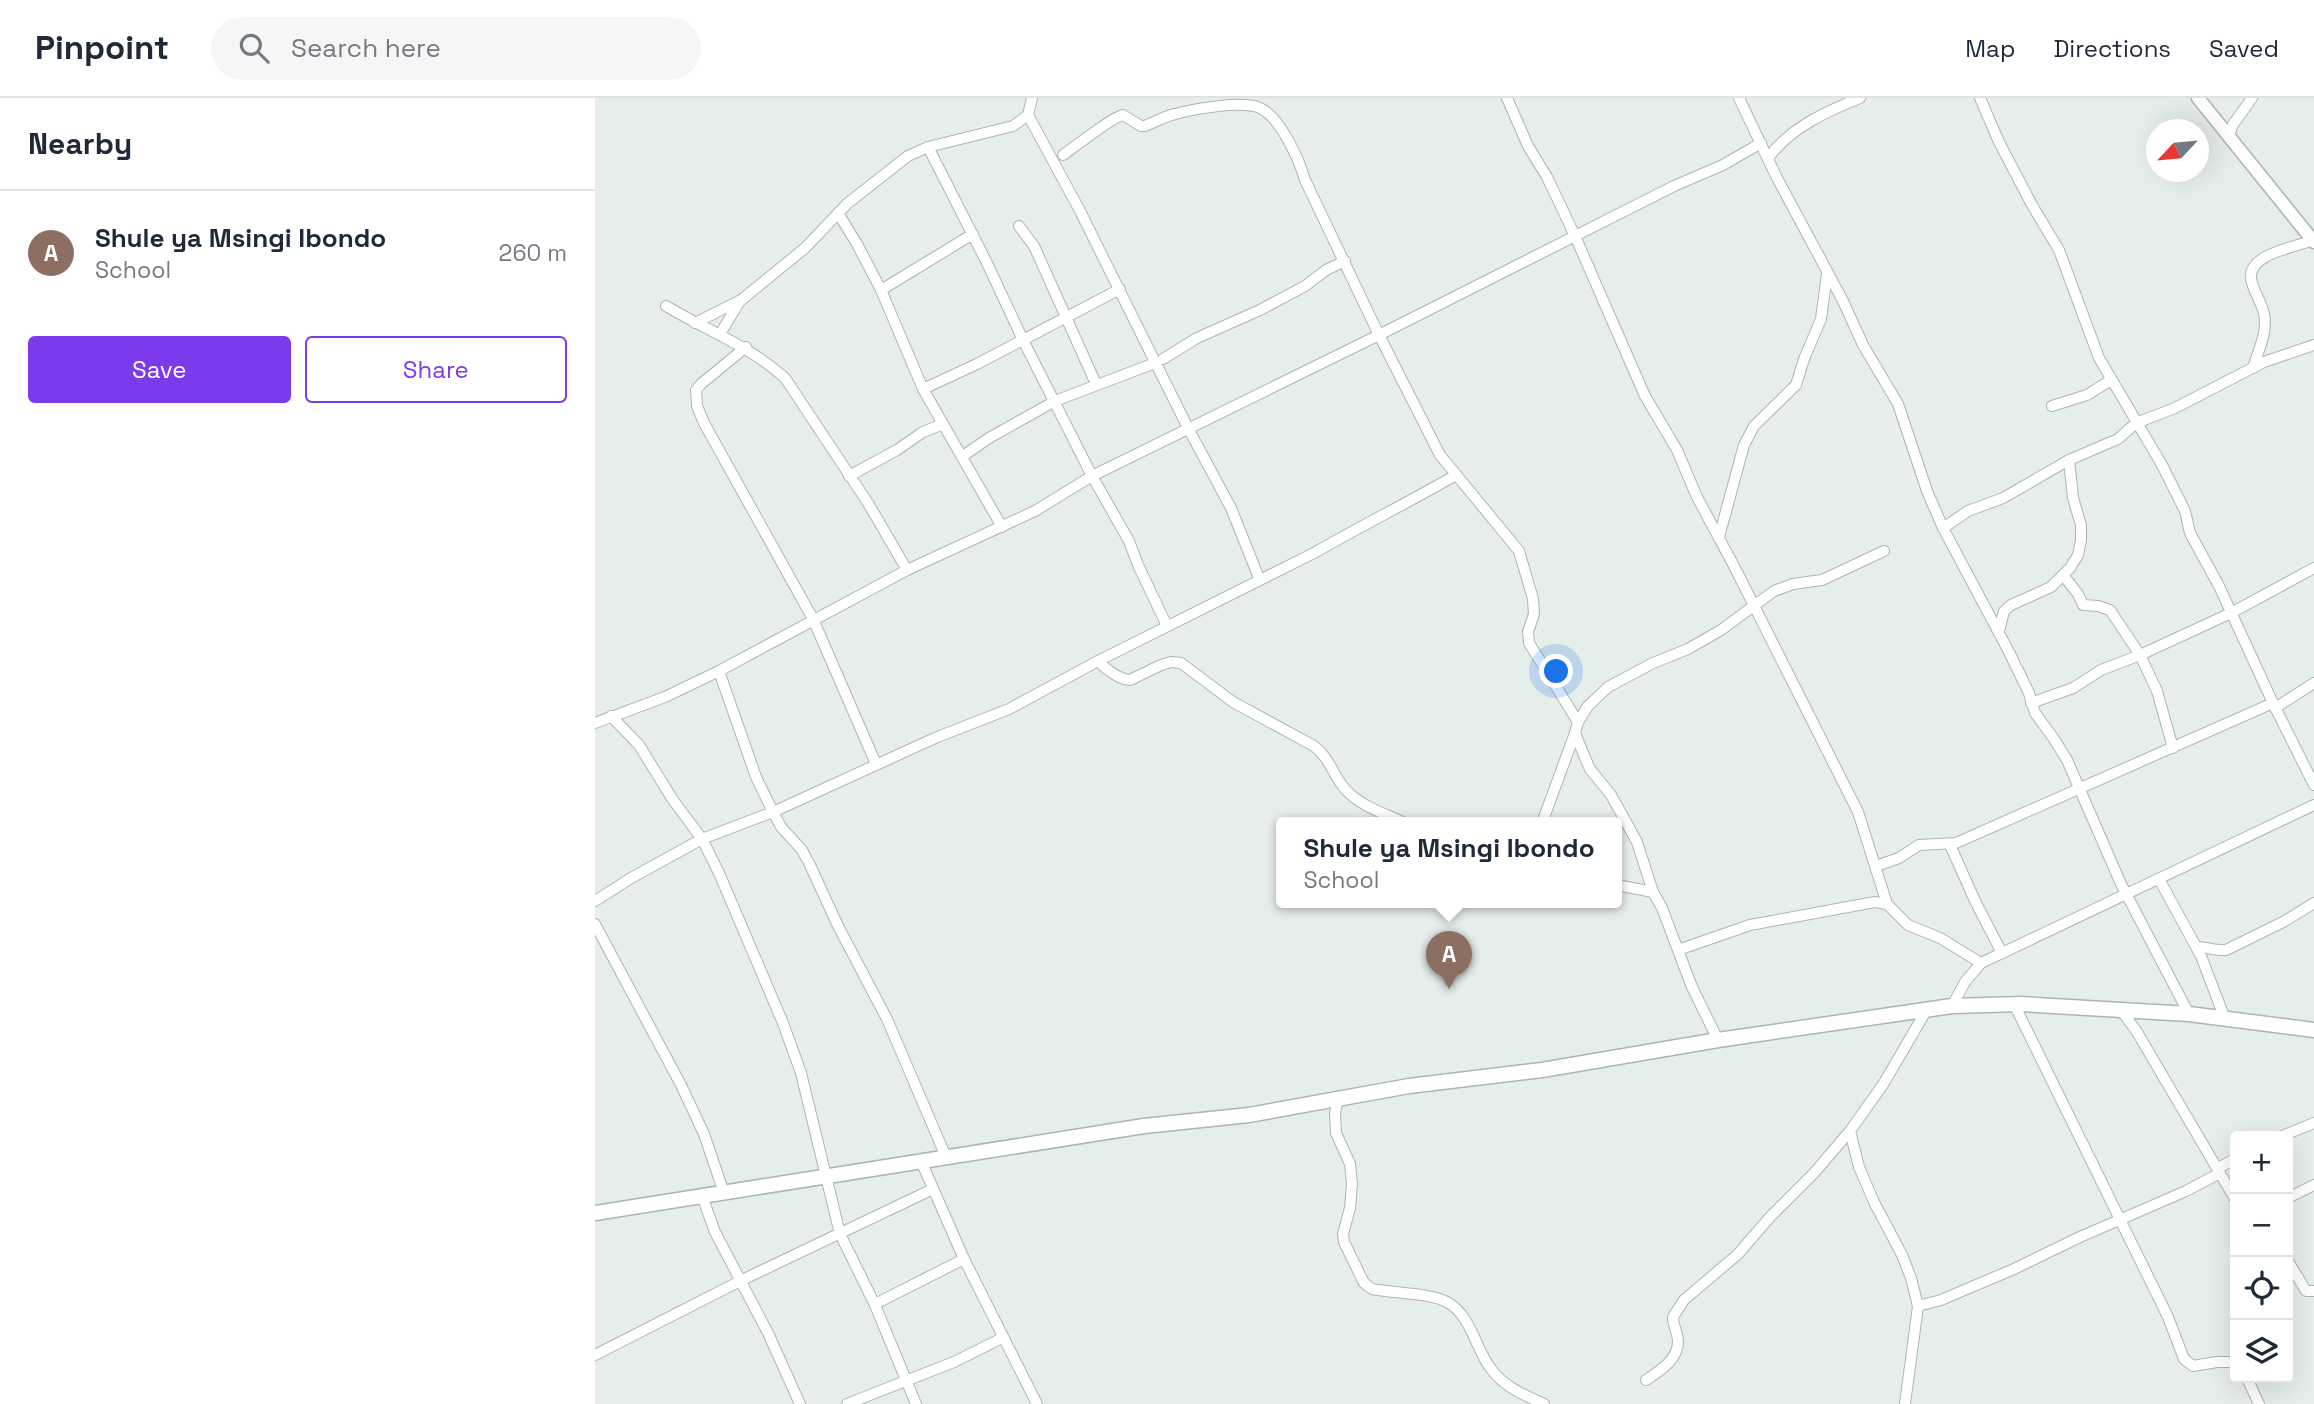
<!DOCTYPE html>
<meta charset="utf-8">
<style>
:root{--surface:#fff;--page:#f6f6f7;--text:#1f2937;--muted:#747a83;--line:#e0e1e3;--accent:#7c3aed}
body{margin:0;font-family:"Space Grotesk",sans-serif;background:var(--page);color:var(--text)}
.controls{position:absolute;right:21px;bottom:21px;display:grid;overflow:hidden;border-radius:7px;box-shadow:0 7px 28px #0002}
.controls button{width:63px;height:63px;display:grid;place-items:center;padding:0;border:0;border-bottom:2px solid var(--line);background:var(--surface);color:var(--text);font:35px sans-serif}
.compass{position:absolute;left:1551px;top:21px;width:63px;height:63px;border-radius:50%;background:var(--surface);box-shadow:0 7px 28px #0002;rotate:244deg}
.you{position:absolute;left:962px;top:574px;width:24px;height:24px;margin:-18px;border:5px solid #fff;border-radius:50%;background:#1a73e8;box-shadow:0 0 0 10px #1a73e833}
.badge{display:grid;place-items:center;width:46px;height:46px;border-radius:50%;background:var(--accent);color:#fff;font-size:23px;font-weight:700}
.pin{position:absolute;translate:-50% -58px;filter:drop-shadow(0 2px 4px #0008)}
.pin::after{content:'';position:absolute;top:37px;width:24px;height:21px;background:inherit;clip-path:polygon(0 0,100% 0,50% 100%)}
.popup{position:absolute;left:681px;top:719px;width:346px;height:91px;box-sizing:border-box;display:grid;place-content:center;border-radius:7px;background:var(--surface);filter:drop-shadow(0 2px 5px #0005);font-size:23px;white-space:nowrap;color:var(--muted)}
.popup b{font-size:26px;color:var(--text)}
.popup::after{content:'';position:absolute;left:50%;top:100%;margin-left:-14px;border:14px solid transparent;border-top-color:var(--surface)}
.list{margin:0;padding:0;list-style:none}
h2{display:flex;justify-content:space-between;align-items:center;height:91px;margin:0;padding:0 28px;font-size:30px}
h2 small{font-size:23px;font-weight:400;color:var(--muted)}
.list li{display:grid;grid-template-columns:46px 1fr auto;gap:21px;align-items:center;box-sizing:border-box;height:126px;padding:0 28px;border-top:2px solid var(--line)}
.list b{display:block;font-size:26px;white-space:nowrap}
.list p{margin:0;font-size:23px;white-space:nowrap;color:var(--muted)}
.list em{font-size:23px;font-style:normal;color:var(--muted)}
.actions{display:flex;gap:14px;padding:21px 28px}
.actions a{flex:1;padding:16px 0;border:2px solid var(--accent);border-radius:7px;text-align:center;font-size:24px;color:var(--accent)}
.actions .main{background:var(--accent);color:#fff}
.icon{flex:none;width:38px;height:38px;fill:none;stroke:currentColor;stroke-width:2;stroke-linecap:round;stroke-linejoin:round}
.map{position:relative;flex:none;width:1719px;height:1306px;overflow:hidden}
header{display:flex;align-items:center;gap:42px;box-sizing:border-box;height:98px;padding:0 35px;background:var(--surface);border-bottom:2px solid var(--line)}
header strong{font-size:33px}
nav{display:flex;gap:38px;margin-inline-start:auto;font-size:24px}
.search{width:490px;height:63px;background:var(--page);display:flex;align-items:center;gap:18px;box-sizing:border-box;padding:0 24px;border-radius:38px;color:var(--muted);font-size:26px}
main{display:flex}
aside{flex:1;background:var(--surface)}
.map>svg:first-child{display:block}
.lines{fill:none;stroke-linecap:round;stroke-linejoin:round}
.minor-casing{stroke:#a9b6b2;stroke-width:12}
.tertiary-casing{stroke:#a9b6b2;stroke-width:15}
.secondary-casing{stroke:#a6b8b4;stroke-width:17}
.minor{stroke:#fff;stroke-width:10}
.tertiary{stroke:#fff;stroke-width:12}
.secondary{stroke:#fff;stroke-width:14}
</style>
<header>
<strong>Pinpoint</strong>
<div class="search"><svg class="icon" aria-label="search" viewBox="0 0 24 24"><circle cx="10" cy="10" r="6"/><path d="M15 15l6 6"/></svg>Search here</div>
<nav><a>Map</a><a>Directions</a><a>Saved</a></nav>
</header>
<main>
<aside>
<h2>Nearby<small></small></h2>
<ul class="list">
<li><span class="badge" style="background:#8d6e63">A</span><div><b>Shule ya Msingi Ibondo</b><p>School</p></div><em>260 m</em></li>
</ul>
<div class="actions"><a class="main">Save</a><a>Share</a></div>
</aside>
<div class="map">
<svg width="1719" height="1306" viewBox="0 0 1719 1306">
<rect width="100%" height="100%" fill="#e6eeeb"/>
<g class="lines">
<defs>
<g id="minor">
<path d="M912,0L933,48L952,79L980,138L1050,298L1082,352L1102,399L1140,470L1263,714L1292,806"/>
<path d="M1144,0L1181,78L1248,203L1268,247L1303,306L1332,393L1348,430L1413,552L1434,595L1440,615L1459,641L1472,662L1526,786L1594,916"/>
<path d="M1385,0L1404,44L1437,107L1464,152L1504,260L1567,367L1590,413L1595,435L1624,488L1678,605L1719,687"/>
<path d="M433,17L484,111L593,330L636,410L664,480"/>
<path d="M1634,38L1637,28L1657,0"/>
<path d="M333,49L391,163L428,242L497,378L534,443L543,467L572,528"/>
<path d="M468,57C478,50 519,18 528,17L546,28H550C560,24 570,18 580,16C599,11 648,2 665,10C685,19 704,61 710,82L784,237L845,357L924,453L938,501L939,516L933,534L934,545L983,624"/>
<path d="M1174,59C1195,30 1232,13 1265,0"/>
<path d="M243,115L262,146L286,192L328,291L407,429"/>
<path d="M424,128L439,148L501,286"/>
<path d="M286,192L378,136"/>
<path d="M71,208C113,233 153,247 190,280L273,405L312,472"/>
<path d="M100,225L144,203"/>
<path d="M125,236L145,203L210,150L253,105L313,58L333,49L418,28L433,17L437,0"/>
<path d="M151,249L106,286L101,292L102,308L109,325L218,521L281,666"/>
<path d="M568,261L602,240L665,212L710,188L731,172L750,163"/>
<path d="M1658,270C1663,253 1673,234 1669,216C1667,205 1660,196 1657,185C1648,156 1699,150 1718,142"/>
<path d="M328,291L382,266L525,191"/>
<path d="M1457,308L1492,297L1516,282"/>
<path d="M368,358L394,340L460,303L560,265"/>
<path d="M254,378L302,352L328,334L348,326"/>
<path d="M1348,430L1373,413L1408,400L1474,362L1523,341L1541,325L1580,310L1669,264L1719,247"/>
<path d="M1124,439L1149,347L1159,328L1201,287L1209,261L1226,221L1232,176"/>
<path d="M1468,477L1483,496L1488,507L1503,508L1515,512L1545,557L1562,593L1578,650"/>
<path d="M1404,533L1409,513L1416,507L1456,489L1475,470L1483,457L1486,442V427L1478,400L1474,362"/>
<path d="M503,563C511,571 523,581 535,582L566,567L576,564L586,565L638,604L719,648C735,660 738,678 751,692C765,708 791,716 810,725"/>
<path d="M124,573L161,679L178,714L186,729L207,752L215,767L243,828L292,921L351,1059"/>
<path d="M1436,605L1478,590L1506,572L1545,557L1636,515L1719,470"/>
<path d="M1680,610L1719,585"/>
<path d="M16,618L44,647L78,702L107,741L124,775L188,925L206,975L245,1136L280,1207L321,1306"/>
<path d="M0,625L70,599L124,573L312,472L440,413L497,378L784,237L1079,88L1128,67L1166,45"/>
<path d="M947,725L980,635"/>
<path d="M1355,747L1381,805L1407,855"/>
<path d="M1281,768L1304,760L1324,747L1361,745L1678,605"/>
<path d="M1564,781L1606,858L1630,921"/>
<path d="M1022,787L1058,794"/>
<path d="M0,803L36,780L107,741L178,714L340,640L414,611L503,563L719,455C766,428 814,404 861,377"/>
<path d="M0,826L86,987L109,1036L129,1095"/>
<path d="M1602,849C1612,849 1621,853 1631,852L1690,823L1719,805"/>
<path d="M1083,852L1155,827L1280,804L1292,806L1313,827L1345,840L1386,865"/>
<path d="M1419,906L1573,1219L1589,1261L1598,1268L1622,1264H1640"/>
<path d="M1357,908L1370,884L1386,865L1719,707"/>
<path d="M1526,912L1542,934L1640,1101"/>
<path d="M1123,942L1097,889L1067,810L1058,794L1042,744L1016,697L995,671L988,655L980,635L983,624L993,608L1013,589L1058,565L1093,551L1126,532L1179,493L1198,486L1227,482L1289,453"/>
<path d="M743,1002L740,1015L741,1035L755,1066L757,1086L755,1110L748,1136L749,1144L769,1185L777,1191C797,1195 836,1195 852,1204C876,1217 880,1250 896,1271C909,1289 929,1297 949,1306"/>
<path d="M1687,1038L1719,1025"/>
<path d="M326,1063L369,1161L442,1306"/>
<path d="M1623,1070L1640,1061"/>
<path d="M107,1098L120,1134L173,1235L205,1306"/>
<path d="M1693,1100L1719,1087"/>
<path d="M1693,1163L1711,1193H1719"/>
<path d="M280,1206L369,1161"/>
<path d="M1323,1208L1346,1202L1419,1171L1485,1139L1591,1093L1625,1075"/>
<path d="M0,1257L147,1182L338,1091"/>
<path d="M1652,1280L1664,1306"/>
<path d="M1051,1282C1065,1273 1084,1261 1083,1242C1082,1234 1078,1227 1078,1219L1089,1202L1143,1156L1175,1119L1219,1075L1255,1033"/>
<path d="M252,1306L359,1264L407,1240"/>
<path d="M1310,1306L1323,1208L1316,1180L1307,1157L1279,1104L1264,1069L1255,1033L1289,985L1331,913"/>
</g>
<path id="tertiary" d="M1603,0L1719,144"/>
<path id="secondary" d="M0,1115L549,1028L654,1017L814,988L947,972L1123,942L1357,908L1426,906L1526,912L1594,916L1719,932"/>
</defs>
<use href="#minor" class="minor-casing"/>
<use href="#tertiary" class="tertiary-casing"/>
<use href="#secondary" class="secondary-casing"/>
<use href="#minor" class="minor"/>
<use href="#tertiary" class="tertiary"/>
<use href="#secondary" class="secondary"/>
</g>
</svg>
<div class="controls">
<button>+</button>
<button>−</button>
<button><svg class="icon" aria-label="locate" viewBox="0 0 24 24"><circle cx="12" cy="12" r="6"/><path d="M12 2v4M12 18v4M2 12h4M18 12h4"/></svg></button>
<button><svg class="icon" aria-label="layers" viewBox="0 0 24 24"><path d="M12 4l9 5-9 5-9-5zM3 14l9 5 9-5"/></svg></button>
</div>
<svg class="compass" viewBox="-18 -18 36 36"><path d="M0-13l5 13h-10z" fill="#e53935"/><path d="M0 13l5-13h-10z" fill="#747a83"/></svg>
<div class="you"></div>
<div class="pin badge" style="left:854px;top:891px;background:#8d6e63">A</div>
<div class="popup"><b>Shule ya Msingi Ibondo</b>School</div>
</div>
</main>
